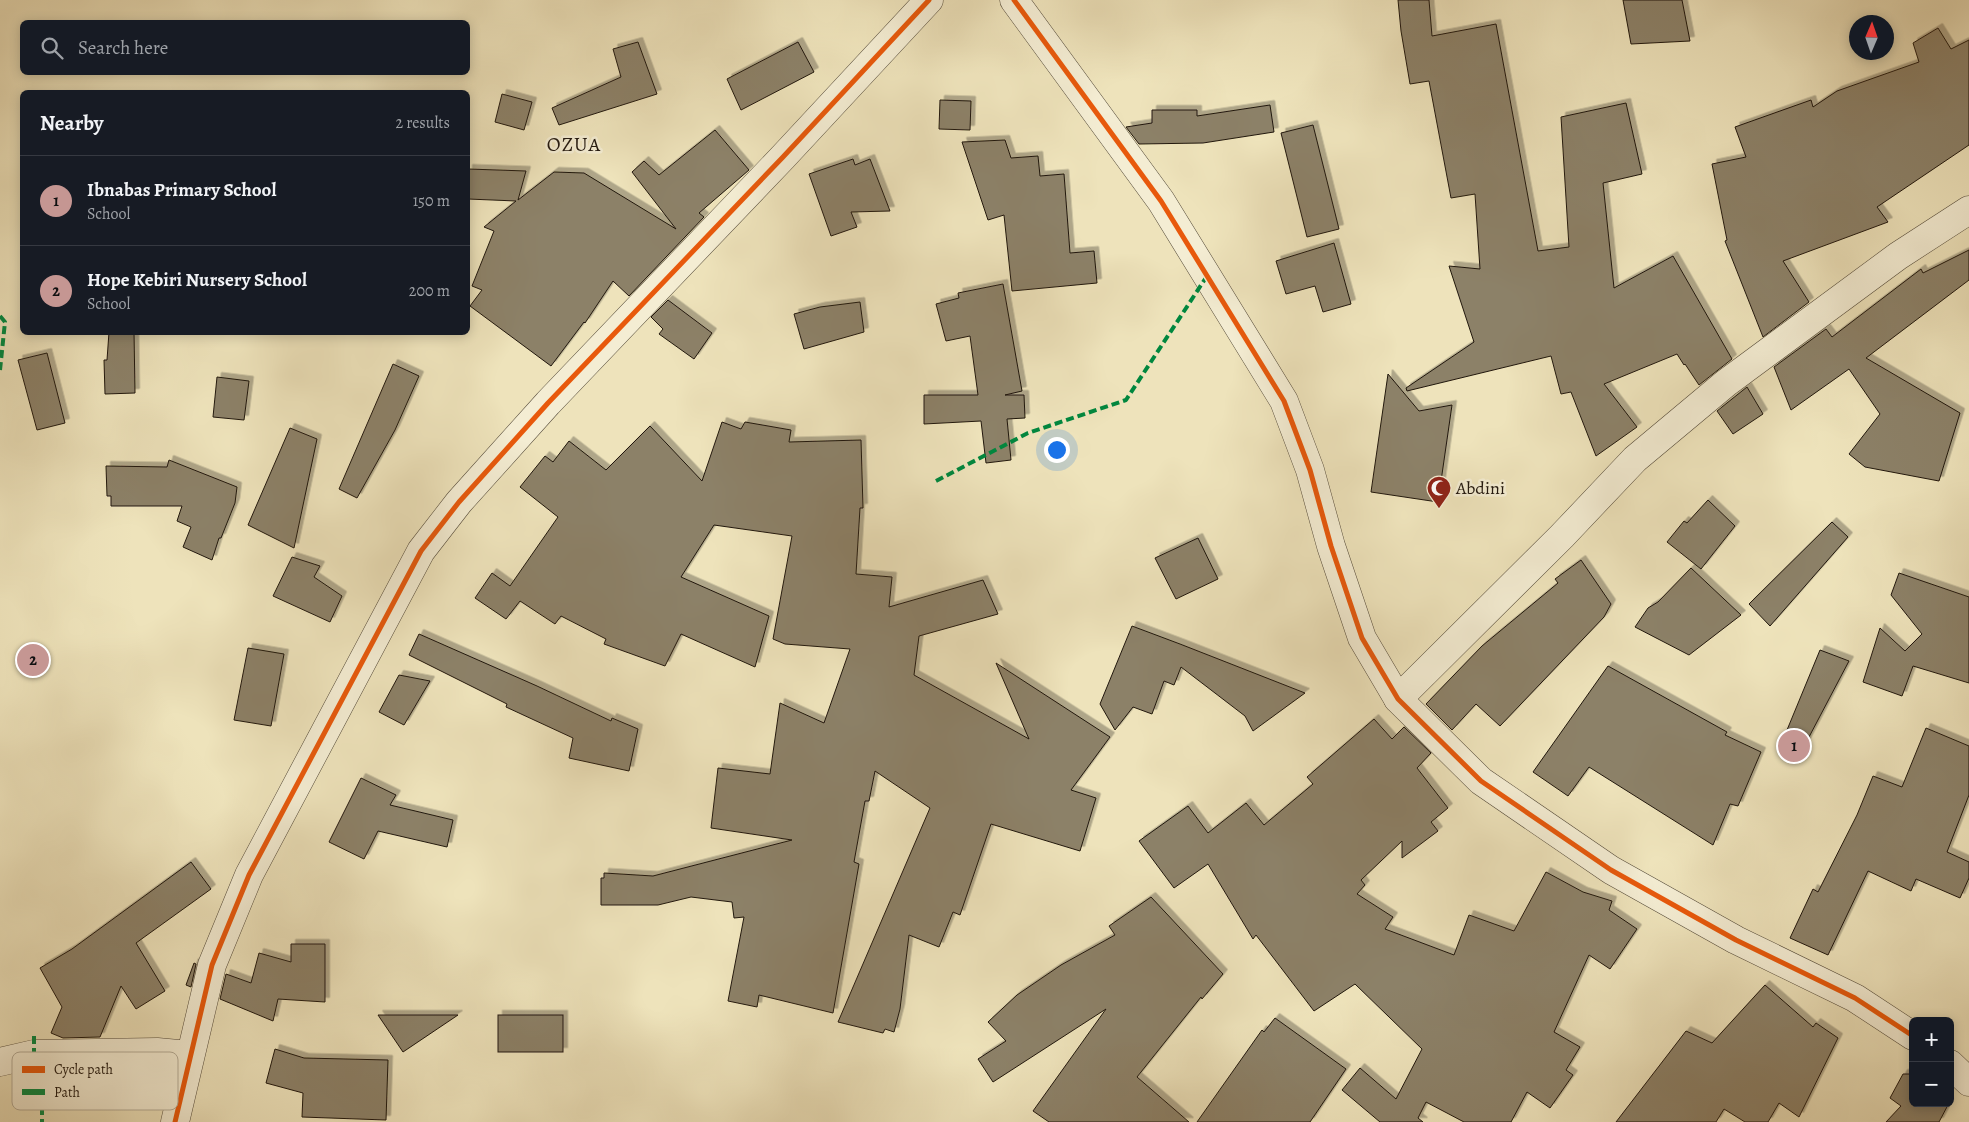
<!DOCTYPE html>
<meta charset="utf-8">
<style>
:root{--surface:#171b24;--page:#242831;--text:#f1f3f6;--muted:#9ea1a6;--line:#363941;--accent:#c59692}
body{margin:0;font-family:Alegreya,serif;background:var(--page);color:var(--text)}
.controls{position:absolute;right:15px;bottom:15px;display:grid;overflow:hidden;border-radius:8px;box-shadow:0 2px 12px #0003}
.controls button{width:45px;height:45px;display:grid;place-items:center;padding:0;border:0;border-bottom:1px solid var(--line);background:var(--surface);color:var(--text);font:25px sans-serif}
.compass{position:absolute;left:1849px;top:15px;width:45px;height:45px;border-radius:50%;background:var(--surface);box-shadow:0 2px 12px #0003;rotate:2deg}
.you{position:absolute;left:1056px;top:449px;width:18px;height:18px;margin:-12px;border:4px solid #fff;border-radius:50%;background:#1a73e8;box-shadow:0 0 0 8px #1a73e833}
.badge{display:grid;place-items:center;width:32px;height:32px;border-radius:50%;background:var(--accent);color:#111;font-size:16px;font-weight:700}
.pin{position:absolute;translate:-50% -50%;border:2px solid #fff;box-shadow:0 1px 5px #0006}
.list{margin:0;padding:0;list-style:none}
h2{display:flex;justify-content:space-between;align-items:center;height:65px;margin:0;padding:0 20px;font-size:21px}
h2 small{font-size:16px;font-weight:400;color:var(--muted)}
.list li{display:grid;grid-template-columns:32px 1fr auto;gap:15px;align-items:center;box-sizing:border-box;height:90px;padding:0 20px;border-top:1px solid var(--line)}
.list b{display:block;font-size:19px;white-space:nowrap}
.list p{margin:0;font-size:16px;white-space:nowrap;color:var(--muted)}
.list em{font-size:16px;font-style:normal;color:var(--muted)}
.icon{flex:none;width:28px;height:28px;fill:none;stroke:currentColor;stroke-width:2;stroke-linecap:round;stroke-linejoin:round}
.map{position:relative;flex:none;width:1969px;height:1122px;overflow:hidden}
.search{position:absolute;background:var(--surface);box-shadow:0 2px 12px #0003;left:20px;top:20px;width:450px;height:55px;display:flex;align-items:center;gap:12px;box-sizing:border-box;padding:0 18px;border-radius:8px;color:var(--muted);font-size:19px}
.panel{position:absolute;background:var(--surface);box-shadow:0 2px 12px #0003;left:20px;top:90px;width:450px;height:245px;border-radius:8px}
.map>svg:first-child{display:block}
.building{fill:#8c8168;stroke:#21170e;filter:url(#shadow)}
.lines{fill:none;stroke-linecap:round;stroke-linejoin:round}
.minor-casing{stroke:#544a39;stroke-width:29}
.minor{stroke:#f4edd3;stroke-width:28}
.quiet{stroke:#00873e;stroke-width:4;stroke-dasharray:8 4;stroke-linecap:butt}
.cycleway-casing{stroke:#f4edd3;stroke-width:8}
.cycleway{stroke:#e8590c;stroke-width:5}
.labels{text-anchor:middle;stroke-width:5;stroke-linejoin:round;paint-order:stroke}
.poi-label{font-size:18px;fill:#21170e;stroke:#f4edd3;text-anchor:start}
.quarter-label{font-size:20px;letter-spacing:1px;fill:#21170e;stroke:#f4edd3}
.key{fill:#f4edd3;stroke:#b5ad98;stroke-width:1}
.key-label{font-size:14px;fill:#21170e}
</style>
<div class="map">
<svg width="1969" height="1122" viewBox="0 0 1969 1122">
<defs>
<filter id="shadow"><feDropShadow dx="4.5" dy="-4.5" stdDeviation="0" flood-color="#0004"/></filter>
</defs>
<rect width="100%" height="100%" fill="#eee3bb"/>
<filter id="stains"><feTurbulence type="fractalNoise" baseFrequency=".004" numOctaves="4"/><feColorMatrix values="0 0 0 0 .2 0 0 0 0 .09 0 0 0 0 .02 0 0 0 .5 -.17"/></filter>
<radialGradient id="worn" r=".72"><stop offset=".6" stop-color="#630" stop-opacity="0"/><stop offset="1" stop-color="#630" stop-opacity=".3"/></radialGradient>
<g class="building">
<path d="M1398,0H1429L1432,36L1496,24L1538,251L1569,247L1561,117L1626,103L1642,174L1603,183L1614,288L1673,256L1732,359L1699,385L1685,364L1684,365L1677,354L1604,384L1637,427L1596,456L1571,392L1561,394L1551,356L1407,391L1406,388L1474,342L1449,266L1480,269L1475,194L1451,198L1429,81L1410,84L1401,31Z"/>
<path d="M1623,0H1682L1690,41L1631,44Z"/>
<path d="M1938,28L1951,49L1969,40V145L1877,207L1888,222L1783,261L1809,302L1763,337L1725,241L1727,240L1712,164L1746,157L1735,127L1811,100L1813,107L1837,91L1919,62L1913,43Z"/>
<path d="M638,42L657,94L559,125L552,108L621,77L613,49Z"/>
<path d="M798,42L814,72L741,110L727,79Z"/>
<path d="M502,94L532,102L524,130L495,122Z"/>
<path d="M940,100L971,101L970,130L939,129Z"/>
<path d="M1270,105L1274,132L1203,143L1139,144L1126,127L1152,123V110H1197V116Z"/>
<path d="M1313,125L1339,229L1307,237L1281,133Z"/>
<path d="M715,130L749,170L699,213L704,217L629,296L613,281L585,323L584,322L551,366L470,306L482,290L472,286L494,231L484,227L516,201L468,199V169L526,171L518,200L554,172L584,173L676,229L632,172L644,161L659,175Z"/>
<path d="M1005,140L1011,158L1038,156L1040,176L1064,174L1070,253L1094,251L1097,283L1012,291L1004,215L988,220L962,142Z"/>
<path d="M853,159L855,165L870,159L890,211L851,212L857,227L831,236L809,174Z"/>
<path d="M1334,243L1351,304L1323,312L1315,286L1286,294L1276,261Z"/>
<path d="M1969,250V280L1866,358L1960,413L1939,481L1865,467L1849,454L1880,414L1849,369L1791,410L1774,367L1826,329L1832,337L1921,269L1923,273Z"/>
<path d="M1003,284L1022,391L1005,395H1024L1025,418L1007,419L1011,460L986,463L981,421L924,424V395H978L970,336L946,341L936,304L959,298L958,293Z"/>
<path d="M668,300L712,333L694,359L659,334L663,329L651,317Z"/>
<path d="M860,302L864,332L804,349L794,314L820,307Z"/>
<path d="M109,332H134L135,393L105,394L104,360H107Z"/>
<path d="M47,353L65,423L37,430L18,360Z"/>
<path d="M393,364L419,376L395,430L357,498L339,489Z"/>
<path d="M1388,374L1419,411L1452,405L1438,502L1371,492Z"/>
<path d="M217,377L249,381L244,420L213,417Z"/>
<path d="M1747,387L1763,414L1733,434L1717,411Z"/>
<path d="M722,422L741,429L745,422L791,430L789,442L861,440L863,508H860L856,574L892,577L889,607L983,580L998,614L919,636L914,675L1029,739L996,663L1110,737L1071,790L1096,798L1080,851L991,824L960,915L953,912L939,947L909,935L900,1009L894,1032L885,1029L883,1033L838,1022L930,808L875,771L869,801H865L854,862L859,864L833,1013L759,995L757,1007L728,1001L744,917L734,918L732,902L691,897L658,905H601V878H604V873L653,876L792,840L711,828L718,768L770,774L780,703L824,723L850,649L785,644L773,639L792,536L714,525L681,577L769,616L755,667L681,634L665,666L604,644L606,639L561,616L555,624L520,601L506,619L475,598L492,573L510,586L558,517L520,487L545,456L553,462L569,441L606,470L650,426L702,481Z"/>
<path d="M290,428L317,439L294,548L248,525Z"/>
<path d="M169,460L237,487L235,503L221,538H219L212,560L183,547L191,527L177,521L182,506H111V496H107L106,466L167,467Z"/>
<path d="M1708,500L1735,526L1701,569L1667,542L1684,521L1687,523Z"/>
<path d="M1832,522L1848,537L1770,626L1749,604Z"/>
<path d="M1198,538L1218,579L1176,599L1155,558Z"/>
<path d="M292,557L320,566L314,577L342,596L330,622L273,596Z"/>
<path d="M1581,560L1611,604L1604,617L1500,726L1476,704L1452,730L1426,704L1482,646L1558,583L1555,579Z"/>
<path d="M1691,568L1741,615L1689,655L1635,627L1648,608L1658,602Z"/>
<path d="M1899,573L1969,597V683L1913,666L1902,696L1863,682L1880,628L1905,651L1922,634L1891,595Z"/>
<path d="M1132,626L1180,644L1305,693L1253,731L1245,716L1181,667L1174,685L1164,681L1152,714L1133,707L1115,730L1100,704Z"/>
<path d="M419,634L537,686L611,721L612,718L638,729L629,771L569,758L573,738L506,707L507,704L409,655Z"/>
<path d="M248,648L284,654L271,726L234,720Z"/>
<path d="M1820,650L1849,661L1799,756L1780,747Z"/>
<path d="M1608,666L1727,732L1725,735L1761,752L1738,806L1730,804L1713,845L1589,767L1568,796L1533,772Z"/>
<path d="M399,675L430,681L404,725L379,712Z"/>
<path d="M1374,719L1392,739L1404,727L1431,753L1417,768L1448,808L1431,822L1438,831L1402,858V841L1361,880L1365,885L1357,894L1393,917L1385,929L1454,955L1469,915L1514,931L1546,872L1583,892L1612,901L1609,910L1637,929L1610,969L1589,955L1554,1032L1580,1047L1566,1070L1573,1075L1550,1108L1527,1092L1511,1122H1464L1426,1102L1418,1118L1423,1122H1380L1342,1090L1360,1068L1396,1099L1422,1049L1355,984L1314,1011L1256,935L1253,939L1208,864L1174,888L1139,841L1188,806L1208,833L1246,803L1264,825L1313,784L1307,777Z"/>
<path d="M1926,728L1969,746V795L1947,852L1969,862V878L1960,898L1916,879L1911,891L1868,871L1828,955L1790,938L1813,889L1818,892L1857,815L1873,776L1902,787Z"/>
<path d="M361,778L396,795L390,805L453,820L447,847L378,831L364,859L329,842Z"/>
<path d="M191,862L211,889L136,943L165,991L136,1009L121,986L100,1037L63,1038L51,1033L62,1007L40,968L72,949Z"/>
<path d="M1151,897L1223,974L1202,999L1201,997L1137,1077L1189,1122H1049L1033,1111L1106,1009L993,1082L978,1059L1006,1041L988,1022L1017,995L1061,965L1115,935L1109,926Z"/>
<path d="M291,944H325V1002L278,999L273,1021L220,999L226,974L251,983L259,953L291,962Z"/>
<path d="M194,963L196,964L191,987L186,985Z"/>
<path d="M1765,985L1813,1027L1816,1023L1838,1038L1799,1117L1779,1103L1768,1122H1745L1724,1109L1716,1122H1616L1686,1031L1712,1043Z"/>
<path d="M378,1015H458L403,1052Z"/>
<rect x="498" y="1015" width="65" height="37"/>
<path d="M1275,1018L1346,1069L1310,1122H1197L1262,1030L1264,1032Z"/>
<path d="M275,1049L304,1058L388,1060L386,1120L302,1117L303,1093L266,1083Z"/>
<path d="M1903,1074H1913V1103H1949L1939,1122H1886L1901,1106L1890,1098Z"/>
</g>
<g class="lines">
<defs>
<g id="minor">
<path d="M1014,0L1161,201L1284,401L1310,470L1331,546L1362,638L1398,699L1481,781L1611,870L1736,940L1855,998L1913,1036"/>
<path d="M1398,699L1562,536L1635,459L1726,383L1898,256L1969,210"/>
<path d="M0,1062L34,1054L157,1052L189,1055"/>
<path d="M1950,1064L1969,1082"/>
<path d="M175,1122L212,965L249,875L421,551L459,502L548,403L783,157L929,0"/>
</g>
</defs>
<use href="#minor" class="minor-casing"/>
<use href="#minor" class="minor"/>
<g class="quiet">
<path d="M0,316L5,322L0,370"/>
<path d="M936,481L1028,433L1126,400L1207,276"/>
<path d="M34,1036V1054L42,1084V1122"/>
</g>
<defs>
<g id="cycleway">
<path d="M1014,0L1161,201L1284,401L1310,470L1331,546L1362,638L1398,699L1481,781L1611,870L1736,940L1855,998L1913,1036"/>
<path d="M175,1122L212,965L249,875L421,551L459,502L548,403L783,157L929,0"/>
</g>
</defs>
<use href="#cycleway" class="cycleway-casing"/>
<use href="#cycleway" class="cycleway"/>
</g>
<defs>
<symbol id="mosque-pin" viewBox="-11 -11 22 30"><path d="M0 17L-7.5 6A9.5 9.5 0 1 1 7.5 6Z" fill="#8f2418" stroke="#f4edd3"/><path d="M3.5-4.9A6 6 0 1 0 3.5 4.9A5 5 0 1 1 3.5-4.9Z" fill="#fff"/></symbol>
</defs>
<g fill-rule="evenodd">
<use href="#mosque-pin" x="1425" y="474" width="28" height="38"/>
</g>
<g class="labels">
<g class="poi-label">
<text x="1456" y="494">Abdini</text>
</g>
<g class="quarter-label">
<text x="574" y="151">OZUA</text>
</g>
</g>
<rect x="12" y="1052" width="166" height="58" rx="8" class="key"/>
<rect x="22" y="1066" width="23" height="7" fill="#e8590c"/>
<rect x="22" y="1089" width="23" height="6" fill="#00873e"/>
<g class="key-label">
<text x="54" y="1074">Cycle path</text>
<text x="54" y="1097">Path</text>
</g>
<rect width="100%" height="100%" filter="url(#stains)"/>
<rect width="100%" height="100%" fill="url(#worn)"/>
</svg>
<div class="controls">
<button>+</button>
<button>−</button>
</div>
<svg class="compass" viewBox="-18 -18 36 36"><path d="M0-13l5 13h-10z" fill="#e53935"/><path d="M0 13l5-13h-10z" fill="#9ea1a6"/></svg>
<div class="you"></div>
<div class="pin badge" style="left:1794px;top:746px">1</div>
<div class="pin badge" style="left:33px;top:660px">2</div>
<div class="search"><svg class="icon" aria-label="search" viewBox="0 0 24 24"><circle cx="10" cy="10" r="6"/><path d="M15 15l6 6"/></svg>Search here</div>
<section class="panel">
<h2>Nearby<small>2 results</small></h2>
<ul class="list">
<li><span class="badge">1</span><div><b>Ibnabas Primary School</b><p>School</p></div><em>150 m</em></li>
<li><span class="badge">2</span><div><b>Hope Kebiri Nursery School</b><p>School</p></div><em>200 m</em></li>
</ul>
</section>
</div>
